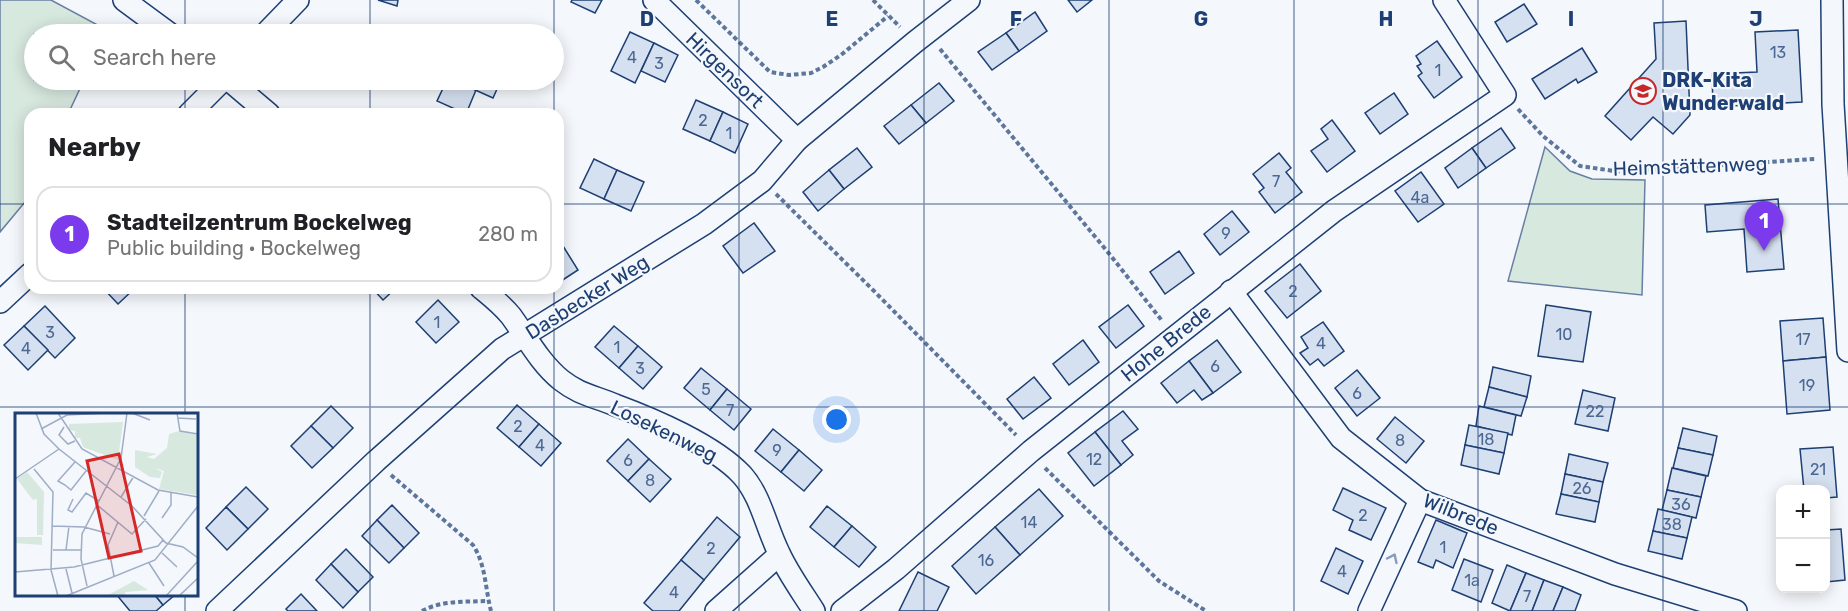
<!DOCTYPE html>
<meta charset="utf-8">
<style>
:root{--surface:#fff;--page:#f6f6f6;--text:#202124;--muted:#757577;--line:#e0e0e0;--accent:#7c3aed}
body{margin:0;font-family:Rubik,sans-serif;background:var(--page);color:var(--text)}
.controls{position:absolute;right:18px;bottom:18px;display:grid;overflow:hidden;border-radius:12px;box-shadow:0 3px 15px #0003}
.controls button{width:54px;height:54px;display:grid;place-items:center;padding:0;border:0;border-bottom:2px solid var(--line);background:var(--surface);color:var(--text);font:30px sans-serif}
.you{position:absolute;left:837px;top:420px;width:21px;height:21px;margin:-15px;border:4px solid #fff;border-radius:50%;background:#1a73e8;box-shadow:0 0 0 9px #1a73e833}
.badge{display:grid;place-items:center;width:39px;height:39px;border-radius:50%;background:var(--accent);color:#fff;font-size:20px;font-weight:700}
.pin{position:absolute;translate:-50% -50px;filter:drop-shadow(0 2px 3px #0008)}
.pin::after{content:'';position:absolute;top:32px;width:21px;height:18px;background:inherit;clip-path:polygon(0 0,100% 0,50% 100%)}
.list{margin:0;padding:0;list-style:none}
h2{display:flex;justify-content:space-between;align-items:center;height:78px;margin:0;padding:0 24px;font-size:26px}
h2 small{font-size:20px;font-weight:400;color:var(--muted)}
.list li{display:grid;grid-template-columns:39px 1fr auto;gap:18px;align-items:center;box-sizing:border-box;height:96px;margin:0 12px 12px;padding:0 12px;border:2px solid var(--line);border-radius:18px}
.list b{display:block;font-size:22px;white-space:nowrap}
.list p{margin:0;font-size:20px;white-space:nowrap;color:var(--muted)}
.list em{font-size:20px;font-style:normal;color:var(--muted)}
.icon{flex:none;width:33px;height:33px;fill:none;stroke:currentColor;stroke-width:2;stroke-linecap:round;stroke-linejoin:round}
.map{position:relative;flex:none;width:1848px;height:611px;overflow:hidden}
.search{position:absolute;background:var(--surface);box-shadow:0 3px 15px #0003;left:24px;top:24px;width:540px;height:66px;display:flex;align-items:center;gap:15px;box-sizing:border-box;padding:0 21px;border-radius:33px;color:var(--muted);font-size:22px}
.panel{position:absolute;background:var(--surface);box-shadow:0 3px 15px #0003;left:24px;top:108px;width:540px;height:186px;border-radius:18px}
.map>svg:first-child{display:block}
.green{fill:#d7e8df;stroke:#687fa3;stroke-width:1.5}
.building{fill:#d5e0f0;stroke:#1d3f73;stroke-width:1.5}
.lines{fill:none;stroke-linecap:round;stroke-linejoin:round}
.street-casing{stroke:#1d3f73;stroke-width:24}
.path{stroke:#5e769c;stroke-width:4;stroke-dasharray:4.5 3;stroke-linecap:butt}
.street{stroke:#f4f7fb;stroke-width:21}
.oneway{stroke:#889bb7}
.grid{fill:none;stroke:#1d3f73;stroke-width:1.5;stroke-opacity:0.55}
.labels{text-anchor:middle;stroke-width:4.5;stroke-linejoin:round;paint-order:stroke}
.number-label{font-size:16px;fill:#4b6792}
.street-label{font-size:20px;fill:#1d3f73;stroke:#f4f7fb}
.poi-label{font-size:20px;font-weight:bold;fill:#1d3f73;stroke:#f4f7fb;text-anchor:start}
.inset-road{fill:none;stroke:#9eadc5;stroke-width:1.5}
.view{fill:#d62828;fill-opacity:0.15;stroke:#d62828;stroke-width:3}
.inset-edge{fill:none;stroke:#1d3f73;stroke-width:3}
.grid-label{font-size:20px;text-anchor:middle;font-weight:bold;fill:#1d3f73;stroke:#f4f7fb;stroke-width:4.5;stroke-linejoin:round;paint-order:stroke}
</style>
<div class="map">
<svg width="1848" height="611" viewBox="0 0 1848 611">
<rect width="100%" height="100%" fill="#f4f7fb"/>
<g class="green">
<path d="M0,0H51L107,30L105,34H34V80H84L68,114H30V196L0,232Z"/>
<path d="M1545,147L1570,171L1592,179L1645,180L1642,295L1508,281Z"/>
</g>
<g class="building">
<path d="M378,0H398L397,6Z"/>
<path d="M572,0H602L595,13L571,2Z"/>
<path d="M1068,0H1092L1077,12Z"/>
<path d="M1524,4L1537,24L1507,42L1495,22Z"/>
<path d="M1035,12L1047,31L1019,51L1006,33Z"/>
<path d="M1686,21L1690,115L1673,134L1653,117L1631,140L1605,116L1656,59L1654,23Z"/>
<path d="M315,28L336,34H313Z"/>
<path d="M1798,30L1802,102L1713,107L1712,74L1757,72L1755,32Z"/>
<path d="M630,32L654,43L635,83L611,71Z"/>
<path d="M1006,33L1019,51L992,70L978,52Z"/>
<path d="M1437,41L1462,77L1434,98L1418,76L1422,73L1417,66L1421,64L1416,56Z"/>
<path d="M654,43L678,55L665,82L641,71Z"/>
<path d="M1582,48L1597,72L1578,83L1576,79L1545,99L1532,79Z"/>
<path d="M447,80H453L476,90L466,114L437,101Z"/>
<path d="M453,80H501L493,98Z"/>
<path d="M299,81V80H331L328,89Z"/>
<path d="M939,83L954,101L926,123L911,105Z"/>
<path d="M1394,93L1408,114L1380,134L1365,113Z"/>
<path d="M696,100L723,112L710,141L683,129Z"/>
<path d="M911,105L926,123L899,144L884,126Z"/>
<path d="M723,112L748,124L735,153L710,141Z"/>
<path d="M1332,120L1355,151L1327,172L1311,151L1328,139L1321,129Z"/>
<path d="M1501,128L1515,148L1486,168L1472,148Z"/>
<path d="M857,148L872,167L844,189L829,170Z"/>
<path d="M1472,148L1486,168L1458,188L1445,168Z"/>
<path d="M1279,153L1291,168L1286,172L1302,192L1275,213L1259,192L1264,188L1253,174Z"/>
<path d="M594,159L617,170L604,199L580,188Z"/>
<path d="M617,170L644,182L631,211L604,199Z"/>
<path d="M829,170L844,189L818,211L803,192Z"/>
<path d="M1421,172L1444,204L1418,222L1395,191Z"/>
<path d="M1778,199L1784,269L1747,272L1744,229L1707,232L1705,205Z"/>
<path d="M1232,211L1249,232L1220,255L1204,234Z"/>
<path d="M754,223L775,251L743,273L723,246Z"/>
<path d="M558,238L578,270L558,283Z"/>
<path d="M1179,251L1194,273L1165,294L1150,272Z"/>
<path d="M1300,264L1321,291L1287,318L1265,291Z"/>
<path d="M103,288H135L118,304Z"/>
<path d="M372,288H396L383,300Z"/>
<path d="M438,300L459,322L436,343L416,322Z"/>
<path d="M1128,305L1144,326L1116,348L1099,327Z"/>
<path d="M1546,305L1591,312L1583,362L1538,356Z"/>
<path d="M45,306L75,338L55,358L24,326Z"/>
<path d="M1823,318L1826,357L1783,361L1780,321Z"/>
<path d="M1323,322L1344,351L1324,366L1318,359L1310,365L1300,353L1308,348L1301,337Z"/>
<path d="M24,326L48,350L28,370L4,345Z"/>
<path d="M614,326L638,346L619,368L595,347Z"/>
<path d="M1083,340L1099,362L1069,385L1053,364Z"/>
<path d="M1217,340L1241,372L1213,393L1189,361Z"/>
<path d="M638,346L662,367L643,389L619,368Z"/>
<path d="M1826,357L1830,410L1787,414L1783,361Z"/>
<path d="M1189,361L1213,393L1202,400L1194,390L1177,403L1161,383Z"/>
<path d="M1493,367L1531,376L1527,397L1489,387Z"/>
<path d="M701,368L727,389L710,410L684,388Z"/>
<path d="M1357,370L1380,398L1357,416L1335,388Z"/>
<path d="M1034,377L1051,398L1023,419L1007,399Z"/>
<path d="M1489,387L1527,397L1521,416L1484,407Z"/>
<path d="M727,389L751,409L734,430L710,410Z"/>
<path d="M1583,390L1615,398L1608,431L1575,424Z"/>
<path d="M517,405L539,424L519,447L497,428Z"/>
<path d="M331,406L353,428L333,448L311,426Z"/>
<path d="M1479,406L1516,415L1512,435L1476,426Z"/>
<path d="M1123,411L1138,429L1122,441L1133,455L1121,465L1095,432Z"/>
<path d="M1395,417L1424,441L1406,463L1377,439Z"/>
<path d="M539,424L561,443L541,466L519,447Z"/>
<path d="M1469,425L1508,433L1504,453L1465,445Z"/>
<path d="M311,426L333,448L312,468L291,446Z"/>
<path d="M1683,428L1717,436L1713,455L1678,448Z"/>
<path d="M773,429L799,450L781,472L755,451Z"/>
<path d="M1095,432L1121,465L1094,486L1068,453Z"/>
<path d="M628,439L649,459L628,481L607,461Z"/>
<path d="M1465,445L1504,453L1499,474L1461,465Z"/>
<path d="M1833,447L1837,497L1826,498V490H1804L1800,449Z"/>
<path d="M1678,448L1713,455L1708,476L1673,468Z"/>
<path d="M799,450L822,470L804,491L781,472Z"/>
<path d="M1569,454L1608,463L1603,482L1565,474Z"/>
<path d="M649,459L671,479L650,502L628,481Z"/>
<path d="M1672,468L1706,476L1701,497L1667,490Z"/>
<path d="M1565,474L1603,482L1599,502L1561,494Z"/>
<path d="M246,487L268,509L248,529L226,507Z"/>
<path d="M1343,488L1386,508L1371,540L1349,530L1353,520L1333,510Z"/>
<path d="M1039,489L1063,516L1020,555L995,527Z"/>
<path d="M1667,490L1701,497L1696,518L1662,510Z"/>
<path d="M1561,494L1599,502L1595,522L1556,514Z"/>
<path d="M392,505L419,533L404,548L377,520Z"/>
<path d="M827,506L852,526L834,547L810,527Z"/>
<path d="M226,507L248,529L227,550L206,528Z"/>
<path d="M1658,509L1692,517L1687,538L1653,531Z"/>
<path d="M717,517L740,537L704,580L681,560Z"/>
<path d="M377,520L404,548L389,563L362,536Z"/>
<path d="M1436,520L1467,533L1453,568L1436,560L1433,568L1418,562Z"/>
<path d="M852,526L876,547L859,567L834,547Z"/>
<path d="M995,527L1020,555L976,594L952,566Z"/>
<path d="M1841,529L1845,580L1826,582V530Z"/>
<path d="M1653,531L1687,538L1682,559L1648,551Z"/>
<path d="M1336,548L1363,561L1348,594L1321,581Z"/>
<path d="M346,549L373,577L358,592L331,564Z"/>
<path d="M1464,559L1493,570L1481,602L1452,590Z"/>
<path d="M681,560L704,580L679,611H653L644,603Z"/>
<path d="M331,564L358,592L343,608L316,580Z"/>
<path d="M1507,565L1526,573L1510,611L1492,603Z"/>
<path d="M918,572L949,587L937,611H899Z"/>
<path d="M1526,573L1544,580L1532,611H1510Z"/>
<path d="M1544,580L1563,587L1553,611H1532Z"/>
<path d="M1563,587L1581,595L1575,611H1553Z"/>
<path d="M116,594H154L163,605L156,611H130Z"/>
<path d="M154,594H176L163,605Z"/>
<path d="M301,594L317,611H288L286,609Z"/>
</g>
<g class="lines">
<defs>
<g id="street">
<path d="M124,0L170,34"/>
<path d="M654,0L797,140"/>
<path d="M1832,0L1833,104L1848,351"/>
<path d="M265,34L298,0"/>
<path d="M229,80L269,114"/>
<path d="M189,114L223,80"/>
<path d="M481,288C492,297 502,305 511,316C527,338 540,363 561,380C580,395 594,396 615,405C653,419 714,445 742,475C761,496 766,527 779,553C788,573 802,592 814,611"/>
<path d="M1231,291L1341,438L1420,500L1615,574L1736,611"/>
<path d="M0,302L30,274"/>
<path d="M217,611L376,461L502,349L704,224L762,181L797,140L915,42L969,0"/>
<path d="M716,611L779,555"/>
<path d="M842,611L896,569L1031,451L1334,211L1505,95L1444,0"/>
<path d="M1369,611L1420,500"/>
</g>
</defs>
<use href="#street" class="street-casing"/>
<g class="path">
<path d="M696,0L770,72L789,75L811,73L823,67L841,55L888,16"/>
<path d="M873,0L900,27"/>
<path d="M940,49L1111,256L1163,322"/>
<path d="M1518,109L1543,136L1580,166L1621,172L1815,159"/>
<path d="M776,194L873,290L1016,435"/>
<path d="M1045,468L1159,581L1206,611"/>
<path d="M391,475L473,545C486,565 485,588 491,611"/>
<path d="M422,611C442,600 466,602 488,601"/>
</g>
<use href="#street" class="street"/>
</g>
<defs><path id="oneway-chevron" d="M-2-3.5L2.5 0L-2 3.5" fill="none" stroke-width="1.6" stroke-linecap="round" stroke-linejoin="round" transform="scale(1.5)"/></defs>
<use class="oneway" href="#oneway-chevron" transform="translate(1393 558) rotate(-65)"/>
<path class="grid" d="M185,0V34M370,0V34M554,0V114M739,0V611M924,0V611M1109,0V611M1294,0V611M1478,0V611M1663,0V611M185,80V114M370,80V114M0,204H30M558,204H1848M185,288V414M370,288V611M554,288V611M0,407H1848M185,594V611"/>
<defs>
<symbol id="school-ring" viewBox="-11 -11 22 22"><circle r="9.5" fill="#f4f7fb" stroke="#c62828" stroke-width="1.5"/><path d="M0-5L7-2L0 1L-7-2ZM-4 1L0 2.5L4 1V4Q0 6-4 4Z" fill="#c62828"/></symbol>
</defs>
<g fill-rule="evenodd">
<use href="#school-ring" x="1628" y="76" width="30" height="30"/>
</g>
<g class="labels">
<g class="number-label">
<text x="1778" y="58">13</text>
<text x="632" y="63">4</text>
<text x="659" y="69">3</text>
<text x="1438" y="76">1</text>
<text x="703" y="126">2</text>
<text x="729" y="139">1</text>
<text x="1276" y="187">7</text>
<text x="1420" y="203">4a</text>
<text x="1226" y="239">9</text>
<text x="1293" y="297">2</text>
<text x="437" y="328">1</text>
<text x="50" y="338">3</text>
<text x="1564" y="340">10</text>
<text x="1803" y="345">17</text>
<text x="1321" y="349">4</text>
<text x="617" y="353">1</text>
<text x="26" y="354">4</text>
<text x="1215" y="372">6</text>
<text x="640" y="374">3</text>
<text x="1807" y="391">19</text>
<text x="706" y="395">5</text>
<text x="1357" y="399">6</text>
<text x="730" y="416">7</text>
<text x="1595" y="417">22</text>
<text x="518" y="432">2</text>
<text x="1486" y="445">18</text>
<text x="1400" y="446">8</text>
<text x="540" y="451">4</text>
<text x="777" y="456">9</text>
<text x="1094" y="465">12</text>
<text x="628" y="466">6</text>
<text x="1818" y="475">21</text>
<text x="650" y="486">8</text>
<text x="1582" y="494">26</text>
<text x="1681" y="510">36</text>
<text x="1363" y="521">2</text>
<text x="1029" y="528">14</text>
<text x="1672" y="530">38</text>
<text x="1443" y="553">1</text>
<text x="711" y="554">2</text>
<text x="986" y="566">16</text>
<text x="1342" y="577">4</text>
<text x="1472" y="586">1a</text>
<text x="674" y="598">4</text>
<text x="1527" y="602">7</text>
</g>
<g class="street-label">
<text transform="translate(725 70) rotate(44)" y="7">Hirgensort</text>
<text transform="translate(1690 166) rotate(-2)" y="7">Heimstättenweg</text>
<text transform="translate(587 297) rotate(-32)" y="7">Dasbecker Weg</text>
<text transform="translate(1166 343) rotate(-39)" y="7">Hohe Brede</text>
<text transform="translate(664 431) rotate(26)" y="7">Losekenweg</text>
<text transform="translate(1461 514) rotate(22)" y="7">Wilbrede</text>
</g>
<g class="poi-label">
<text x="1662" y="87">DRK-Kita<tspan x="1662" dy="23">Wunderwald</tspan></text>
</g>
</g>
<g transform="translate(15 413)">
<rect width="183" height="183" fill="#f4f7fb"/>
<path d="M108,9L103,47L68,34L65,25H60V18L54,17V11ZM164,18L183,22L182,82L144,76L149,58L140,55L147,59L145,65L135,64L120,54V37L142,41L132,44L139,46L152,35L154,21ZM12,59L29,79L28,122H22V86L18,87L2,66ZM1,124H27V132L0,130ZM119,168L133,177L111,179L108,183H76L93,182Z" fill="#d7e8df"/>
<path class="inset-road" d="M21,0L29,21L44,36L117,93L151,130L168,134L183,145M43,0L67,36L143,77L183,84M117,0L135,7M162,0L165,18L183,21M163,5L181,6M49,14L44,22L53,31L60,28M26,16L52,2L92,0M60,49L43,68L50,72L56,77L71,58M19,56L38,79L36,157L43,183M0,66L44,36M106,84L119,63M58,86L53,97L57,99L71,80L84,88M81,91L117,121L131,106M129,103L144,78M147,105L156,92V79M37,113L69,114L95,121M38,137H66M51,137L54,113M147,140L162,154M134,150L149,173M51,156L57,180M0,159L59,154L143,133L148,127M99,163L93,132L103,109M72,173L66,146L67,121L106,45L112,0M51,183L140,147L183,93M151,183L183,148M164,183L183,165"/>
<path class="view" d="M104,41L126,138L94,145L72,48Z"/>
<rect width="183" height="183" class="inset-edge"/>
</g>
<g class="grid-label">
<text x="647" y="26">D</text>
<text x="832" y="26">E</text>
<text x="1016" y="26">F</text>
<text x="1201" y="26">G</text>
<text x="1386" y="26">H</text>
<text x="1571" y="26">I</text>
<text x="1756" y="26">J</text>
</g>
</svg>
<div class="controls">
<button>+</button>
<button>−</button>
</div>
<div class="you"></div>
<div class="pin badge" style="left:1764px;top:251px">1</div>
<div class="search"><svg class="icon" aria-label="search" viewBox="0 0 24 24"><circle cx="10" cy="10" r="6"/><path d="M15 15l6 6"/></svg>Search here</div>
<section class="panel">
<h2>Nearby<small></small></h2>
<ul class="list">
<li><span class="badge">1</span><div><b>Stadteilzentrum Bockelweg</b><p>Public building · Bockelweg</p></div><em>280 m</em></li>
</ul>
</section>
</div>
